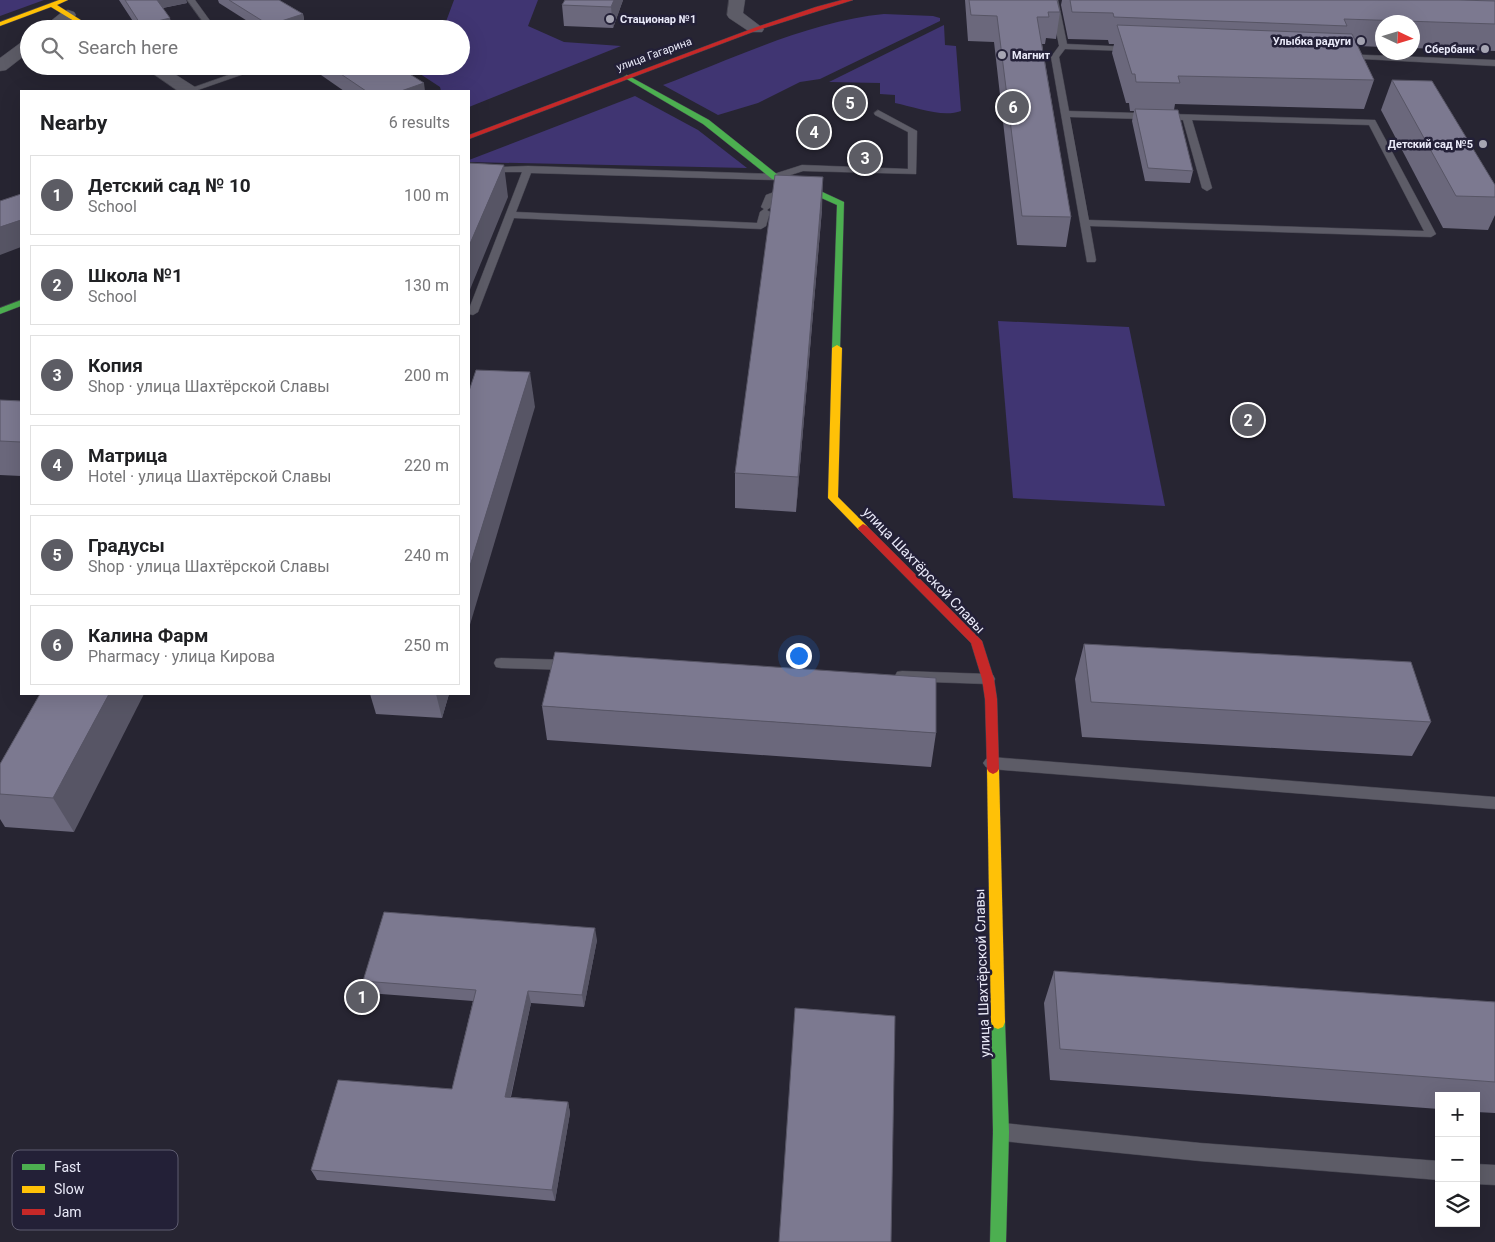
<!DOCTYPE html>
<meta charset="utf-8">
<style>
:root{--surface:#fff;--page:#f6f6f6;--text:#202124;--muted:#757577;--line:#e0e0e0;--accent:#5c5c64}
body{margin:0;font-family:Roboto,sans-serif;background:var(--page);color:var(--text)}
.controls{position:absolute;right:15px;bottom:15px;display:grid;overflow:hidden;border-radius:0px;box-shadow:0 5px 20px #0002}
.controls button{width:45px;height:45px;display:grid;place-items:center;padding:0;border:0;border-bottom:1px solid var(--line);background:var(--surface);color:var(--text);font:25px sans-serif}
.compass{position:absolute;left:1375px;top:15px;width:45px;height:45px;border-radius:50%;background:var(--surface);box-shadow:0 5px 20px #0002;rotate:94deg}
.you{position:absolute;left:798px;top:655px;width:18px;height:18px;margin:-12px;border:4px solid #fff;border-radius:50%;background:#1a73e8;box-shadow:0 0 0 8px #1a73e833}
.badge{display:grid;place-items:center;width:32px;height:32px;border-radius:50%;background:var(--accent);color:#fff;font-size:16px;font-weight:700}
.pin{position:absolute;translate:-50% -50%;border:2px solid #fff;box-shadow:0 1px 5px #0006}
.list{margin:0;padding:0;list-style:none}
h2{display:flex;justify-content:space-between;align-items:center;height:65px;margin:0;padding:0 20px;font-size:21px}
h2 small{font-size:16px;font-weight:400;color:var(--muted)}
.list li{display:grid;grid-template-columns:32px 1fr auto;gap:15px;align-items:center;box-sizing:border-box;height:80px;margin:0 10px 10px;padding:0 10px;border:1px solid var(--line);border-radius:0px}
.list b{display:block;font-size:19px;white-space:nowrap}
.list p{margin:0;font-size:16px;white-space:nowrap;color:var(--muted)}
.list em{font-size:16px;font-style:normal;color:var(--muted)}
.icon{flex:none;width:28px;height:28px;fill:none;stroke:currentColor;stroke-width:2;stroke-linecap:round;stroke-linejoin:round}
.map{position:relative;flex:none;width:1495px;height:1242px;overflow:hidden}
.search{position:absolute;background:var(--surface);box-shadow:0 5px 20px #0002;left:20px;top:20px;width:450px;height:55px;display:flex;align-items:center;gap:12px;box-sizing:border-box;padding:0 18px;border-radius:28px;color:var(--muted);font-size:19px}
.panel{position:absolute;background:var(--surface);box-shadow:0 5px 20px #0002;left:20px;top:90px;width:450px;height:605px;border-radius:0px}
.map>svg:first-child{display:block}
.green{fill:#403572}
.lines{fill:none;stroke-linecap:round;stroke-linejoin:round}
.lane-casing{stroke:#44434e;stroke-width:1}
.street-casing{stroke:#44434e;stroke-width:1}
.fast-casing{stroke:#44434e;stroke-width:1}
.slow-casing{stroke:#44434e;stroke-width:1}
.jam-casing{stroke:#44434e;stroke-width:1}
.lane{fill:#5d5c67;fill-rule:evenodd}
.street{fill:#5d5c67;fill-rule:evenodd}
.fast{fill:#4caf50;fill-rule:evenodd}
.slow{fill:#ffc107;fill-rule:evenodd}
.jam{fill:#c62828;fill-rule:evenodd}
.wall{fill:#6b687c}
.shaded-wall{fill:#575565}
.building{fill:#7c7990;stroke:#575565}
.poi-dot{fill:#a6a5b3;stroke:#232037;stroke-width:2}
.labels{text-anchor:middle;stroke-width:5;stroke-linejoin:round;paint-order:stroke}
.far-poi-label{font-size:11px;font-weight:bold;fill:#eaeaf9;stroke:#232037;text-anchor:end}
.far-street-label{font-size:11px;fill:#eaeaf9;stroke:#232037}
.street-label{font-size:14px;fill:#eaeaf9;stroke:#232037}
.key{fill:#232037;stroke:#5f5d71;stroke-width:1}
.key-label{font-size:14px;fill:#eaeaf9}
</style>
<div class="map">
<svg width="1495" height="1242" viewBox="0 0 1495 1242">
<rect width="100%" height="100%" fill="#272532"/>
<g class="green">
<path d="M0,0H44L0,16Z"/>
<path d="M454,0H538L528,26L564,42L621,46L469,107V91H441L440,87L408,66H461V29H435L444,27Z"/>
<path d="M884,14L933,16L940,18V21L820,79L800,82L758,103L718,115L663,85C732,59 810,21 884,14Z"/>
<path d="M944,25L945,45L956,46L961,111C942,118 915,107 895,103V95L880,94V83L829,82Z"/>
<path d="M635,96L698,130L747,168L469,162V160Z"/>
<path d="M998,321L1129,327L1165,506L1013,498Z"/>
</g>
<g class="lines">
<defs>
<g id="lane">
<path d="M187,0H195L216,29H208Z"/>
<path d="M1050,0H1058L1067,44L1130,47L1134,49L1130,51L1065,49L1059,57L1069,111L1375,120L1436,234L1431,237L1090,226L1096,260L1095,262H1087L1051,57L1059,46ZM1070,117L1183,120L1202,188L1207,191L1212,188L1192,120L1369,125L1424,231L1089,220Z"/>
<path d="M1341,54L1495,60V66L1344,58H1341Z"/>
<path d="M254,66H267L195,91H183Z"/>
<path d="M878,110L917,131L916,174L803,171L775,180L531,173L516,212L757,223L760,212L764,209L761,207L766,195L790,186L795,189L773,199L771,207L767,210L770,212L766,226L761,229L514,218L478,312L473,315L469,314V309L522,172H503L498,169L500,167L528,166L774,174L802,165L908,169V132L875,115L874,113Z"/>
<path d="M501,658L571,660L576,661L578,665L576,669L571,670L501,668L496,667L494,663L496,659Z"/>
<path d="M902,671L988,674L993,675L995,679L993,683L988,684L902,681L897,680L895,676L897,672Z"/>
<path d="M991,757L1495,797V809L991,769L986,767L983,763L986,759Z"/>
<path d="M1002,1123L1200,1143L1439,1161V1180L1200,1161L1002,1141L995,1138L993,1132L995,1126Z"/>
<path d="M1476,1164L1495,1165V1185L1476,1184Z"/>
</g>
<g id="street">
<path d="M729,0H745L743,13L764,29L762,32H750L729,18L727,15Z"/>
<path d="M68,10L74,12L76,15L60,29H41L62,12Z"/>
<path d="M29,39V52L6,70L0,71V58L23,41Z"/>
<path d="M142,66H162L195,87L198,91H178Z"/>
</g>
<g id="fast">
<path d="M627,75L709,120L778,175L803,183L844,202L840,350L837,351L832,348L837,205L797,187L772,179L703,124L625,78L624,77Z"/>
<path d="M21,300V306L0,314V308Z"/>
<path d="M998,1015L1003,1017L1005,1022L1009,1132L1006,1242H990L993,1132L991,1022L993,1017Z"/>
</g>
<g id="slow">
<path d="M59,0H68L57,5L95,29H87L51,7L0,26V22Z"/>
<path d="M837,345L842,348L838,497L867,526L868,528L863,532L859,530L828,498L832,348Z"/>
<path d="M993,764L997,766L999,769L1005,1022L1003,1027L998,1029L993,1027L991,1022L987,769L989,766Z"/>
</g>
<g id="jam">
<path d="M842,0H853L758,30L469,139V135L754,28L816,7Z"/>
<path d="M863,524L867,526L982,641L994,679L997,699L999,769L997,772L993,774L989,772L987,769L985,699L982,679L971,643L859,530L858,528Z"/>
</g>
</defs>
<use href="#lane" class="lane-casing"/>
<use href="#street" class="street-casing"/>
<use href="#fast" class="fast-casing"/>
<use href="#slow" class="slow-casing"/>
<use href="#jam" class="jam-casing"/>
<use href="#lane" class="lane"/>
<use href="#street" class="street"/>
<use href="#fast" class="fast"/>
<use href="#slow" class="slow"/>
<use href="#jam" class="jam"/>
</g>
<g class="wall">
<path d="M119,0H186L187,3L163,8L173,29H138Z"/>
<path d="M218,0H279L303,14L305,25L294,29H260L219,3Z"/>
<path d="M565,0H623L613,28L564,26L562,5Z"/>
<path d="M965,0H1057L1060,12L1056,39L1046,38L1045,44H1042L1071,217L1066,247L1017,245L994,42L968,41Z"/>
<path d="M1062,0H1495V51L1412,48V22H1382V47L1358,46L1374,80L1364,109L1175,104L1174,110L1193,171L1190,183L1145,181L1132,121L1134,111H1130L1129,103H1126L1112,53L1114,44H1109L1108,40L1068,39L1061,5Z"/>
<path d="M319,66H397L425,91H344L321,75Z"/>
<path d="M1392,80L1495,185V215L1488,230L1443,228L1381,110Z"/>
<path d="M822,209L796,512L735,508V473Z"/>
<path d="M0,400L21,401V476L0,475Z"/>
<path d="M1084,644L1431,722L1412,756L1082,737L1075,679Z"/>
<path d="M40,694L74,832L5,827L0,819V764Z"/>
<path d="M370,694H449L442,718L376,714Z"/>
<path d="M542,706L936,733L931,767L547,740Z"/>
<path d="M597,940L584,1007L531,1003L511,1097L568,1102L570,1113L555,1201L317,1180L311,1170L452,1089L473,1001L368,993L363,981Z"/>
<path d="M1054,971L1495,1002V1113L1476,1112V1096H1439V1109L1050,1080L1044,1003Z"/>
</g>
<g class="shaded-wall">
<path d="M154,0H186L187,3L157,9Z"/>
<path d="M614,0H623L613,28L611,7Z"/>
<path d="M303,14L305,25L294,29H270L269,25Z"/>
<path d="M170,18L173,29H143L141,25Z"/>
<path d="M424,83L425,91H401Z"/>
<path d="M504,165L508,197L469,292V246Z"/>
<path d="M823,177L822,209L796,512L798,477Z"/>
<path d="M21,220V247L0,255V227Z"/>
<path d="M530,372L535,407L469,628V569Z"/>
<path d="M109,694H144L74,832L53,798Z"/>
<path d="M436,694H449L442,718Z"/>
<path d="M595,928L597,940L584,1007L582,995Z"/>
<path d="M528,991L531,1003L508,1108L505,1097Z"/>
<path d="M568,1102L570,1113L555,1201L552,1190Z"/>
</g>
<g class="building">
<path d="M125,0H157L170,18L141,25Z"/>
<path d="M229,0H279L303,14L269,25Z"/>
<path d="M565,0H614L611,7L562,5Z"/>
<path d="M969,0H1057L1060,12H1048L1049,17H1037L1071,217L1022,216L997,16L971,15Z"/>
<path d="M1070,0H1459L1495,1V24L1344,19L1347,26L1114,17L1113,13L1072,12Z"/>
<path d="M1117,25L1352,34L1374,80L1178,76L1180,83L1136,82L1135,74H1132Z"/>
<path d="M329,66H397L424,83L401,91H366Z"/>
<path d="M1392,80L1432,81L1495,185V197L1456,196Z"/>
<path d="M1135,109L1178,110L1193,171L1148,168Z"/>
<path d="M469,163L504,165L469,246Z"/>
<path d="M775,175L823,177L798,477L735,473Z"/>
<path d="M21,194V220L0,227V201Z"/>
<path d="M476,370L530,372L469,569V391Z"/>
<path d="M0,400L21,401V442L0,441Z"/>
<path d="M1084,644L1411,662L1431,722L1091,702Z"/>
<path d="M555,652L936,678V733L542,706Z"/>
<path d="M40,694H109L53,798L0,794V764Z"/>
<path d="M384,912L595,928L582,995L528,991L505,1097L568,1102L552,1190L311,1170L338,1080L452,1089L476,990L363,981Z"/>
<path d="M1054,971L1495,1002V1082L1060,1049Z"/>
<path d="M795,1008L895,1016L891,1242H779Z"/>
</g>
<g class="poi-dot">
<circle cx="610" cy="19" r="5"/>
<circle cx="1361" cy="41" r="5"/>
<circle cx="1485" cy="49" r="5"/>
<circle cx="1002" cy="55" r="5"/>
<circle cx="1483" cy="144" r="5"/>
</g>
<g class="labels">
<g class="far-poi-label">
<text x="620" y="23" text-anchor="start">Стационар №1</text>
<text x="1351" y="45">Улыбка радуги</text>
<text x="1475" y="53">Сбербанк</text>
<text x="1012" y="59" text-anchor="start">Магнит</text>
<text x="1473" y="148">Детский сад №5</text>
</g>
<g class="far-street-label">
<text transform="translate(654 54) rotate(-20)" y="4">улица Гагарина</text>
</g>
<g class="street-label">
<text transform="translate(924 570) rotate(46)" y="5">улица Шахтёрской Славы</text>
<text transform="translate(982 973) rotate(-92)" y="5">улица Шахтёрской Славы</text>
</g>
</g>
<rect x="12" y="1150" width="166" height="80" rx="8" class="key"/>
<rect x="22" y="1164" width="23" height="6" fill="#4caf50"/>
<rect x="22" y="1186" width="23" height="7" fill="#ffc107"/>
<rect x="22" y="1209" width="23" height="6" fill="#c62828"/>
<g class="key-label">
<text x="54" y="1172">Fast</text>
<text x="54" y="1194">Slow</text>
<text x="54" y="1217">Jam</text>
</g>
</svg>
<div class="controls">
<button>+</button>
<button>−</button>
<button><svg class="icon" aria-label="layers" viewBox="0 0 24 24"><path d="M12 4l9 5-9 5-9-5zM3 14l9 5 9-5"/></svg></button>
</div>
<svg class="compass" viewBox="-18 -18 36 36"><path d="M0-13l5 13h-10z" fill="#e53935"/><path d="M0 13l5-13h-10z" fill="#757577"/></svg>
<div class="you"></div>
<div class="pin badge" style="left:362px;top:997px">1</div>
<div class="pin badge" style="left:1248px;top:420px">2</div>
<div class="pin badge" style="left:865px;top:158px">3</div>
<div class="pin badge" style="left:814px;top:132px">4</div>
<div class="pin badge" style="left:850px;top:103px">5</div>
<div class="pin badge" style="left:1013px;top:107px">6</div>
<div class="search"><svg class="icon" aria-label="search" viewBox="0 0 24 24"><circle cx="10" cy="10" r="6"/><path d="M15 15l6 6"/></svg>Search here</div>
<section class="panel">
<h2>Nearby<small>6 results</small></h2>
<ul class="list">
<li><span class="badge">1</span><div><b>Детский сад № 10</b><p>School</p></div><em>100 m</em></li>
<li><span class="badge">2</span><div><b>Школа №1</b><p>School</p></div><em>130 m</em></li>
<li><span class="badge">3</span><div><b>Копия</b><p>Shop · улица Шахтёрской Славы</p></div><em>200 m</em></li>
<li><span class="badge">4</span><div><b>Матрица</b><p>Hotel · улица Шахтёрской Славы</p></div><em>220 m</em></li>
<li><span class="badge">5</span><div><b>Градусы</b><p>Shop · улица Шахтёрской Славы</p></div><em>240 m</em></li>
<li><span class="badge">6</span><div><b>Калина Фарм</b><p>Pharmacy · улица Кирова</p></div><em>250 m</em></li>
</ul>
</section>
</div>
